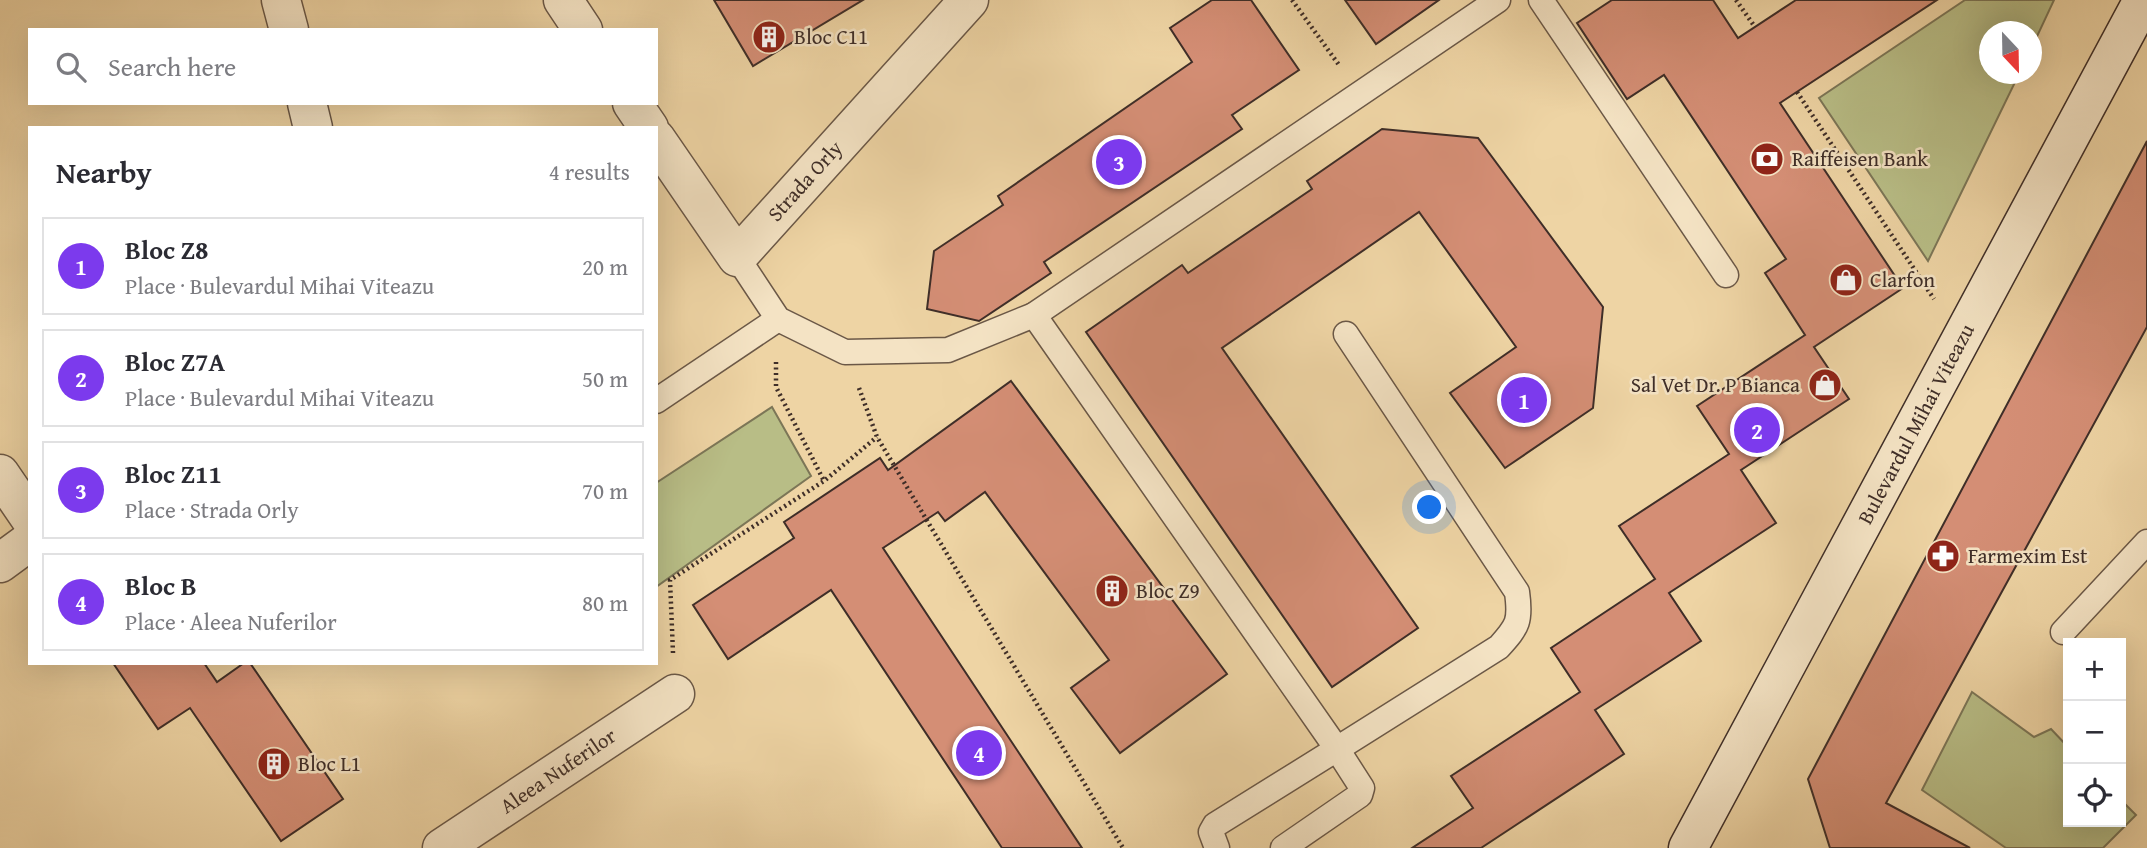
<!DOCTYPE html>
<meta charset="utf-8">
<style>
:root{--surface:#fff;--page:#f7f7f7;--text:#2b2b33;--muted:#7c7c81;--line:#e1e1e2;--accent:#7c3aed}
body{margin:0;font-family:"Gentium Book Plus",serif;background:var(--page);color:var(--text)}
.controls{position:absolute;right:21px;bottom:21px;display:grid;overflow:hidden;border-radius:0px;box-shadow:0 7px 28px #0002}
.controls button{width:63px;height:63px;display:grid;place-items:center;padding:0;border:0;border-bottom:2px solid var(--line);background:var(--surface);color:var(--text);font:35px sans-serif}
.compass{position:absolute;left:1979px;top:21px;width:63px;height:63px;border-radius:50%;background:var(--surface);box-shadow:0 7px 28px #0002;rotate:158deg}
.you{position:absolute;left:1430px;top:508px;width:24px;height:24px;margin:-18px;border:5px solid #fff;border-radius:50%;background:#1a73e8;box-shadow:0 0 0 10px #1a73e833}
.badge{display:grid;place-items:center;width:46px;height:46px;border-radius:50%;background:var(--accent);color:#fff;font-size:23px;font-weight:700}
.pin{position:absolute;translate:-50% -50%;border:4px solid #fff;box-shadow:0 2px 7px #0006}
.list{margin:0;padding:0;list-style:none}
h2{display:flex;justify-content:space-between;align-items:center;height:91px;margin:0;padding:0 28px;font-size:30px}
h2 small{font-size:23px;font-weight:400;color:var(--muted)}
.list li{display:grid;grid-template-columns:46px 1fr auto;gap:21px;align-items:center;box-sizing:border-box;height:98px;margin:0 14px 14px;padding:0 14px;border:2px solid var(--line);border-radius:0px}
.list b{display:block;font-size:26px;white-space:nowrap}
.list p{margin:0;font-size:23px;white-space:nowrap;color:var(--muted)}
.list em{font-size:23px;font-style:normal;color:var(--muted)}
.icon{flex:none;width:38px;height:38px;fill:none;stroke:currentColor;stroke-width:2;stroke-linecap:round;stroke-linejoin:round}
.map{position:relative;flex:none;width:2147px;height:848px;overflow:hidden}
.search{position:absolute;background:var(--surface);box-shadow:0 7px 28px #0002;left:28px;top:28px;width:630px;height:77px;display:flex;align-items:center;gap:18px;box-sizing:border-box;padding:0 24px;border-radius:0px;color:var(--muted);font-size:26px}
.panel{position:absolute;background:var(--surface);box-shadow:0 7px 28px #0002;left:28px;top:126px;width:630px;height:539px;border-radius:0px}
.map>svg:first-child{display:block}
.green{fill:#b8bd86;stroke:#7c7657;stroke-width:2}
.building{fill:#d48e75;stroke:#3f2e28;stroke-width:2}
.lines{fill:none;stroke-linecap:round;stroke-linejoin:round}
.lane-casing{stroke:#6b5847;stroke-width:27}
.street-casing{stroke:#6b5847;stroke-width:41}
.secondary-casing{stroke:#3f2e28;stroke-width:41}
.path{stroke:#3f2e28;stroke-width:4.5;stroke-dasharray:2 3.5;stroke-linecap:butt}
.lane{stroke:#f4e3c4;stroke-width:24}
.street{stroke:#f4e3c4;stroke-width:38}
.secondary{stroke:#f4e3c4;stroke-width:38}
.labels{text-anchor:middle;stroke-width:5;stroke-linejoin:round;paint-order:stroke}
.poi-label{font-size:21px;fill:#3f2e28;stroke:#f4e3c4;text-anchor:start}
.street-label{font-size:21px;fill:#3f2e28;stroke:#f4e3c4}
</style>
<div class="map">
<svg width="2147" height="848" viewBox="0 0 2147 848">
<rect width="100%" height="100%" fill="#eed4a4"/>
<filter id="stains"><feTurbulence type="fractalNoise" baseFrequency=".00286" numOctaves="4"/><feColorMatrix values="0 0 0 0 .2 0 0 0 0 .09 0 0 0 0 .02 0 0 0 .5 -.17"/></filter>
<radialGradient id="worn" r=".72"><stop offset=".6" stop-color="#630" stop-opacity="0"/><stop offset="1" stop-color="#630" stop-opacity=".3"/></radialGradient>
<g class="green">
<path d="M1965,0H2054L2032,47V32H1990V74H2019L1928,261L1819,98Z"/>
<path d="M772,407L811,476L656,587V483Z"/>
<path d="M1972,692L2034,737L2051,729L2068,747V822H2121V800L2136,815L2103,848H2006L1922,790Z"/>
</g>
<g class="building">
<path d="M714,0H863L753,66Z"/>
<path d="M1212,0H1251L1299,70L1232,115L1242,129L1044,262L1051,273L979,321L927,309L934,251L1003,205L998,196L1192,62L1170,28Z"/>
<path d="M1345,0H1439L1376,44Z"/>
<path d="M1612,0H1713L1738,38L1796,0H1937L1780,103L1903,288L1814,347L1849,399L1741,470L1776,523L1669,593L1701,641L1595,710L1624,754L1481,848H1412L1473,808L1451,776L1580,692L1551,648L1655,579L1619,526L1729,454L1697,406L1805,335L1765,273L1786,259L1664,75L1627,99L1577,23Z"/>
<path d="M1382,129L1478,138L1603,307L1593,408L1505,468L1450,393L1516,347L1419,212L1222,348L1418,628L1332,687L1086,332L1182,265L1188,273L1312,189L1307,181Z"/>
<path d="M2147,141V327L1886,803L1970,848H1830L1808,779Z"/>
<path d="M1011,381L1227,674L1120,753L1071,688L1109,660L985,492L945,521L938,512L883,548L1082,848H1002L831,590L728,659L693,605L794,538L784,522L880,458L888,470Z"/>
<path d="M113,663H204L217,682L244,663H250L343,799L281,841L190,708L158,729Z"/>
</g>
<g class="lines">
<defs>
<g id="lane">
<path d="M1541,0L1726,275"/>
<path d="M737,257L778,319L845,352L948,350L1034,315L1337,749L1499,647C1518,626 1521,621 1517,592L1346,334"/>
<path d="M1034,315L1498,0"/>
<path d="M656,401L778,319"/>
<path d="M2063,632L2147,542"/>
<path d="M1217,848L1211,832L1215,825L1337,749L1362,788L1360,795L1283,848"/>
</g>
<g id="street">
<path d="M281,0L289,30"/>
<path d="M563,0L583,30"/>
<path d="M307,103L313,128"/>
<path d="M632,103L649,128"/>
<path d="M656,139L737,257L969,0"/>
<path d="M0,474L30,518"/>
<path d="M0,563L30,541"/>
<path d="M442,848L675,694"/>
</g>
<path id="secondary" d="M1688,848L2143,0"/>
</defs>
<use href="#lane" class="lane-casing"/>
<use href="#street" class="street-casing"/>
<use href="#secondary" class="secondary-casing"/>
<g class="path">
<path d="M1292,0L1339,65"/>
<path d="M1736,0L1755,27"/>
<path d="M1797,92L1934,299"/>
<path d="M776,362V387L824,481"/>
<path d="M859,388L877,437L1123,848"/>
<path d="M673,653L670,580L824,481L877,437"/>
</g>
<use href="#lane" class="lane"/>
<use href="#street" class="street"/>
<use href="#secondary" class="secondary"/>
</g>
<defs>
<symbol id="building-disc" viewBox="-11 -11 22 22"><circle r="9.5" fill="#8f2418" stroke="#f4e3c4"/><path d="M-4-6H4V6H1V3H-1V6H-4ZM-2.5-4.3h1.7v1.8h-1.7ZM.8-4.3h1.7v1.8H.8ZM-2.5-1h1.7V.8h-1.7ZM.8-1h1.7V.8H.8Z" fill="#fff"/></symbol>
<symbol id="bank-disc" viewBox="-11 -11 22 22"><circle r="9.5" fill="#8f2418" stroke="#f4e3c4"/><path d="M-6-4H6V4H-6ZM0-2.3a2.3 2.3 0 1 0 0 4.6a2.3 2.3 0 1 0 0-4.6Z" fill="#fff"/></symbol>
<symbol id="shop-disc" viewBox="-11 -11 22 22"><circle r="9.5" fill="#8f2418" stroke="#f4e3c4"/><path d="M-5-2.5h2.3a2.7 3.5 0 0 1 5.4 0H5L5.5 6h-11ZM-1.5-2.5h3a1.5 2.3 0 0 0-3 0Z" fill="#fff"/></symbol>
<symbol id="pharmacy-disc" viewBox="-11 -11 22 22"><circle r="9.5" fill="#8f2418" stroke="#f4e3c4"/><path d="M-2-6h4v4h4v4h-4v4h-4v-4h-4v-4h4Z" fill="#fff"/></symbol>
</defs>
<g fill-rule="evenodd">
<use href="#building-disc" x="750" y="18" width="38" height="38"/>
<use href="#bank-disc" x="1748" y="140" width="38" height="38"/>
<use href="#shop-disc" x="1827" y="261" width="38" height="38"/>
<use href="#shop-disc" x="1806" y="366" width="38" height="38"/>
<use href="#pharmacy-disc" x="1924" y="537" width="38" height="38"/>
<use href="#building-disc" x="1093" y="572" width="38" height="38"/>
<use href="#building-disc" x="255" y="745" width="38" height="38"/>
</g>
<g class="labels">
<g class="poi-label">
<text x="794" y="44">Bloc C11</text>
<text x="1792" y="166">Raiffeisen Bank</text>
<text x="1870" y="287">Clarfon</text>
<text x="1800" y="392" text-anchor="end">Sal Vet Dr. P Bianca</text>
<text x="1968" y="563">Farmexim Est</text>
<text x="1136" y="598">Bloc Z9</text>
<text x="298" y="771">Bloc L1</text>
</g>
<g class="street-label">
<text transform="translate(805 181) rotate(-48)" y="7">Strada Orly</text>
<text transform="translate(1916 424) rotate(-62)" y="7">Bulevardul Mihai Viteazu</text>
<text transform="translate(558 771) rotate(-34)" y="7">Aleea Nuferilor</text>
</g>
</g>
<rect width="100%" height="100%" filter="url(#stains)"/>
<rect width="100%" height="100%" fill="url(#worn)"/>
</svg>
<div class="controls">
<button>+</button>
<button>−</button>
<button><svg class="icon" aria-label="locate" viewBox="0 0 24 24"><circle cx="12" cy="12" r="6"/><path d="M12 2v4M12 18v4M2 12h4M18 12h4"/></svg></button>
</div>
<svg class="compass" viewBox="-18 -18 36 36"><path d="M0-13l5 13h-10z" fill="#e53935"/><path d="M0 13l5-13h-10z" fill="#7c7c81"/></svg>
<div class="you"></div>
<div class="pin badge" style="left:1524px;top:400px">1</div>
<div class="pin badge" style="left:1757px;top:430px">2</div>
<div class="pin badge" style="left:1119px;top:162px">3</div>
<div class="pin badge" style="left:979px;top:753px">4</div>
<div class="search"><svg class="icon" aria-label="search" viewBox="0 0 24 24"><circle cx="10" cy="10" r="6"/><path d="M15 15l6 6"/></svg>Search here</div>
<section class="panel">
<h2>Nearby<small>4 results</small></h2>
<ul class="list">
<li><span class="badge">1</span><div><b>Bloc Z8</b><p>Place · Bulevardul Mihai Viteazu</p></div><em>20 m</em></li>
<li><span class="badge">2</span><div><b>Bloc Z7A</b><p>Place · Bulevardul Mihai Viteazu</p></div><em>50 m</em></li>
<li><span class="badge">3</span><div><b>Bloc Z11</b><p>Place · Strada Orly</p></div><em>70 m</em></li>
<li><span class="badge">4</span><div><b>Bloc B</b><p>Place · Aleea Nuferilor</p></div><em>80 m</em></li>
</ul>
</section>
</div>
